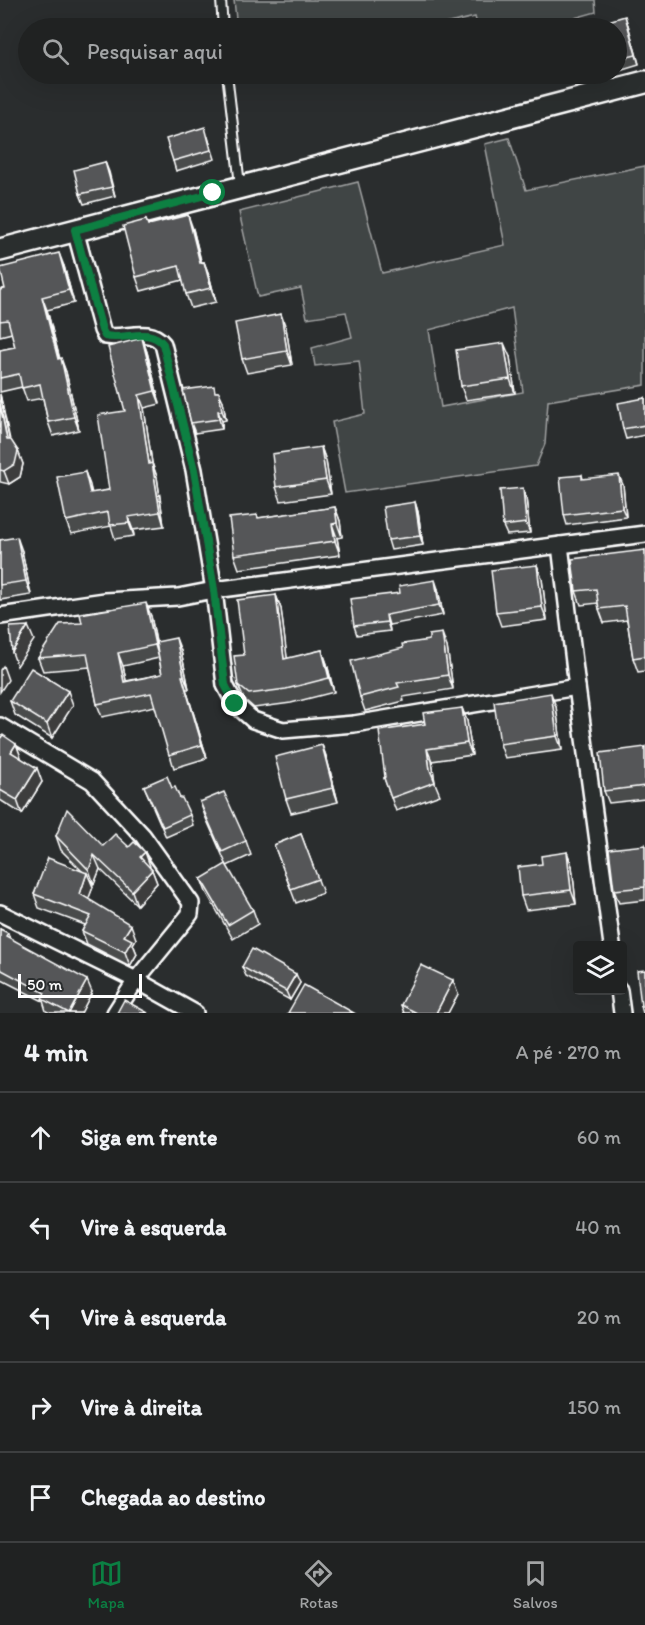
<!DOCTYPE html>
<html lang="pt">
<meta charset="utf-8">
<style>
:root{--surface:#202222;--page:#282a2a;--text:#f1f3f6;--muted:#a2a4a5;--line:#3d3f40;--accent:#0b8043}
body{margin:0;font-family:Itim,sans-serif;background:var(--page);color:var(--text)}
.controls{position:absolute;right:18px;bottom:18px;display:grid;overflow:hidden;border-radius:6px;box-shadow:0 6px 24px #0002}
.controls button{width:54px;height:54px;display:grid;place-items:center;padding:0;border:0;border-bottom:2px solid var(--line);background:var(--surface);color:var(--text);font:30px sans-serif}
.scale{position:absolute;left:18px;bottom:15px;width:124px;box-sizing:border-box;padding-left:6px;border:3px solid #fff;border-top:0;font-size:16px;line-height:21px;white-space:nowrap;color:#fff;-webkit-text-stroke:4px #2a2d2e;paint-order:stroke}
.stop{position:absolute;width:18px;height:18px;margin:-14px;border:4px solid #0b8043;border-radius:50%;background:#fff}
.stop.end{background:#0b8043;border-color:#fff;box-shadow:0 2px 6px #0008}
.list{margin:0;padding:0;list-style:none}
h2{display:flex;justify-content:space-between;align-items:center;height:78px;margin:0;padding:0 24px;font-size:26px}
h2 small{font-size:20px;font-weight:400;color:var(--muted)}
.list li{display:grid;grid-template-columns:39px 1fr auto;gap:18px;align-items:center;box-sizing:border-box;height:90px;padding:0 24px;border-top:2px solid var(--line)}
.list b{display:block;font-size:22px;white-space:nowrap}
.list em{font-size:20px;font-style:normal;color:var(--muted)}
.icon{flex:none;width:33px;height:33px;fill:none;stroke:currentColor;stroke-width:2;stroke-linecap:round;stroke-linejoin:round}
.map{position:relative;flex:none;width:645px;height:1013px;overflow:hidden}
.search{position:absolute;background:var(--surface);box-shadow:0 6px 24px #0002;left:18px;right:18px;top:18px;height:66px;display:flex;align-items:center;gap:15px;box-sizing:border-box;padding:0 21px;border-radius:33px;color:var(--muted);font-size:22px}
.sheet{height:528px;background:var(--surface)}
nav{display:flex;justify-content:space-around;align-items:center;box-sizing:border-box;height:84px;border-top:2px solid var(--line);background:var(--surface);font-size:16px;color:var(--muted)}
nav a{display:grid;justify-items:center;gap:3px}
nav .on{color:var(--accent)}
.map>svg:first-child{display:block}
.green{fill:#414445;stroke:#a0a2a2;stroke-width:1.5;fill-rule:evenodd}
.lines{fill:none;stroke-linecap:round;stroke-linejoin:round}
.service-casing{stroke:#fff;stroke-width:12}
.minor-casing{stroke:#fff;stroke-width:20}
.secondary-casing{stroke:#fff;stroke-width:26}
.service{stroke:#2a2d2e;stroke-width:8}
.minor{stroke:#2a2d2e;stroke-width:15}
.secondary{stroke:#2a2d2e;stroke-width:21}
.wall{fill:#494b4c;stroke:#fff;stroke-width:1.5;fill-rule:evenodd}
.shaded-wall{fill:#3c3d3e;stroke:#fff;stroke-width:1.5}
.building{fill:#555758;stroke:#fff;stroke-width:1.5}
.route{stroke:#0b8043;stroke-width:8}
</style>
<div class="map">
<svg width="645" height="1013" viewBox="0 0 645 1013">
<rect width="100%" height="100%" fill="#2a2d2e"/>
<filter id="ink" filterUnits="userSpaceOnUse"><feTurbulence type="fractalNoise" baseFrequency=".0167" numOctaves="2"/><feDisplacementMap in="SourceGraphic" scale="12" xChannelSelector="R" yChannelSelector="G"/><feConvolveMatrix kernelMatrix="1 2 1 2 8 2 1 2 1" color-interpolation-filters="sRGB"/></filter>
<g filter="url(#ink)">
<g class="green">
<path d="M234,0H595L596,12L539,28H478L475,17L427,28H237Z"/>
<path d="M509,138L526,190L645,166V385L548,401L545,444L536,466L345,493L332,422L365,414L359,361L315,366L312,348L352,337L346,312L307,318L301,288L258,297L239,212L358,182L382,273L505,245L485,144ZM512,308L523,392L441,407L429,330Z"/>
</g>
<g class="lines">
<defs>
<g id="service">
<path d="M221,0L223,28"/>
<path d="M227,74L240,185"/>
</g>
<g id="minor">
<path d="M75,230L102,330L105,336C125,340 149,326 163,344L194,470L214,590L225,685L235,704L253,720L283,730L354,724L577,687"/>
<path d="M560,545L577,687L612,945"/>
<path d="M0,616L105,601L178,597L214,590L645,534"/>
<path d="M0,726L92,781L143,836L191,903L190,914L136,980L115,1013"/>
<path d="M0,913L136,980L195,1013"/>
<path d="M619,990L622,1013"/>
</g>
<path id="secondary" d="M0,250L645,82"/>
</defs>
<use href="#service" class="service-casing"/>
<use href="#minor" class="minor-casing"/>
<use href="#secondary" class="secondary-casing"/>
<use href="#service" class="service"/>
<use href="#minor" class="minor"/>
<use href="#secondary" class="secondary"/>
</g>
<g class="wall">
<path d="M628,25L639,64L616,71V28Z"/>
<path d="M208,137L215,159L176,171L173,161Z"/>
<path d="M105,162L115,196L84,204L80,194Z"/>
<path d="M146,220L148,225L193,229L201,262H204L209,275L216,302L191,308L186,294L183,280L141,291L136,277Z"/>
<path d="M64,266L74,303L47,310L60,359L66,372L79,430L53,436L48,422L43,398L27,401L22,387L0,392V350L15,347L12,333L0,336V290Z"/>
<path d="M286,328L292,365L247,373L242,359Z"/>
<path d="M142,338L147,352L160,404L144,408L152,463L157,477L164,526L133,530L134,536L115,539L111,526L71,534L66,521L85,472L92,493L109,490Z"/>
<path d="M510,357L515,393L466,400L461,386Z"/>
<path d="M217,392L223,401L226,420L222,421V429L195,433L191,423Z"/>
<path d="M0,394L10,440L18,451L23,464L20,477L9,484L0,482Z"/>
<path d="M645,398V435L626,439L623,429Z"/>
<path d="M321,447L326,461L331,494L281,501L276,487Z"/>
<path d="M582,475L583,479L623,485L626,517L567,525L564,515Z"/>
<path d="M526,498L530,533L507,535L503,526Z"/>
<path d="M415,502L418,512L423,545L391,550L388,540Z"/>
<path d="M335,507L340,521L342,537L337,538L340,555L239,569L234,555L257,515L258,518Z"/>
<path d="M0,540L22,551L31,595L0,600Z"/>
<path d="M645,550V671L638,672L633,658L627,620L604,623L599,609L598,603L581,605L576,591Z"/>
<path d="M537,565L542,579L547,620L501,626L496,612Z"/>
<path d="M438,589L443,615L389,625L390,631L357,635L354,626Z"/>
<path d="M276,595L281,609L287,659L322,650L327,664L334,692L291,703L254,708L244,699L238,685L244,655Z"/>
<path d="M151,616L156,642L181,651L189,689H186L207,758L174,768L155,706L102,717L97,704L90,667L43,671L38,658L82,623ZM159,658L162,674L126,681L123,666Z"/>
<path d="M429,640L447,647L453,689L403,697L404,701L365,711L360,697L403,648Z"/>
<path d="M10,701L73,705L52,738L15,715Z"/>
<path d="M556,707L562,750L505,758L500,744Z"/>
<path d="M462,708L467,721L472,755L432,761L435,783L440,795L396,811L384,778L385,777L425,724Z"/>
<path d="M0,739L16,744L21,758L42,782L22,814L0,800Z"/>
<path d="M322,745L327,759L338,802L291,813L286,799Z"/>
<path d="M645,747V799L609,803L604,791Z"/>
<path d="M144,786L172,788L190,815L193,825L166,837Z"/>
<path d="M200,802L246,841L251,855L227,866L205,816Z"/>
<path d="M301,834L323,893L296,903L274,845Z"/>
<path d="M56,836L103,846L129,847L145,852L149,866L152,870L157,883L137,905L100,869L94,884L90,879L93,887L88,899L136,939L133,944L137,954L130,966L87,944L82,931L85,925L39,908L34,894L82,871L61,850Z"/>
<path d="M645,845V900L619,903L614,890Z"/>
<path d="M567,852L572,866L576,904L526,910L521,896Z"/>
<path d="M201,879L253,910L258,924L233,939L206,892Z"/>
<path d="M0,929L8,933L10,938L92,992L81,1013H50L46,1011L43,1001L0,979Z"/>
<path d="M242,967L300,983L290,1000L246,976Z"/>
<path d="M645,970V1013H643L641,1006Z"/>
<path d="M458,994L448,1013H404L401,1005Z"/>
</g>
<g class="shaded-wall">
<path d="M625,16L628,25L639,64L636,55Z"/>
<path d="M105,162L109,172L115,196L112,187Z"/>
<path d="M188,215L193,229L205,276L200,263Z"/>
<path d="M59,253L64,266L74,303L69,290Z"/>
<path d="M204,262L209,275L216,302L211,288Z"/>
<path d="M42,297L47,310L63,372L58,359Z"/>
<path d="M281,314L286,328L292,365L287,351Z"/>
<path d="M142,338L147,352L160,404L155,391Z"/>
<path d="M504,343L510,357L515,393L510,379Z"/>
<path d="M61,358L66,372L79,430L74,417Z"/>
<path d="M219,392L223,401L226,420L222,411Z"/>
<path d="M0,394L12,453L7,440L0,404Z"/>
<path d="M139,395L144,408L154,477L149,464Z"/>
<path d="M218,411L222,421V429L219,419Z"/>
<path d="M321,447L326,461L331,494L326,480Z"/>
<path d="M18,451L23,464L20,477L9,484L4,471Z"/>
<path d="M152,463L157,477L164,526L160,512Z"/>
<path d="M85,472L90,485L94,507L90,493Z"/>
<path d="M619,475L623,485L626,517L622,508Z"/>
<path d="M523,488L526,498L530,533L526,523Z"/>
<path d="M415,502L418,512L423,545L420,536Z"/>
<path d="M335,507L340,521L342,537L337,523Z"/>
<path d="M128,517L133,530L134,536L129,523Z"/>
<path d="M332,524L337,538L340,555L335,541Z"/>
<path d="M17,537L22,551L31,595L26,581Z"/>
<path d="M537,565L542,579L547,620L542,607Z"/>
<path d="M435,580L438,589L443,615L439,605Z"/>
<path d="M276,595L281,609L289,673L284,659Z"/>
<path d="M146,603L151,616L159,658L155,645Z"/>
<path d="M386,615L389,625L390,631L387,622Z"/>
<path d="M28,626L34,640L17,666L12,652Z"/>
<path d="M442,633L447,647L453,689L448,675Z"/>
<path d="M176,638L181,651L189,689L184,676Z"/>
<path d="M322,650L327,664L334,692L329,678Z"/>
<path d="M118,653L123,666L129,695L124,682Z"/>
<path d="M3,666L8,680L0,692V670Z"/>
<path d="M182,676L186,689L207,758L202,745Z"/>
<path d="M68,691L73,705L52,738L47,724Z"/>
<path d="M551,693L556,707L562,750L557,736Z"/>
<path d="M462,708L467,721L472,755L467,743Z"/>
<path d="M16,744L21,757L16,766L11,752Z"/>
<path d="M322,745L327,759L338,802L333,788Z"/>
<path d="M427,749L432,761L435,783L430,770Z"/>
<path d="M37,768L42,782L22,814L17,800Z"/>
<path d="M145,852L150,866L145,871L140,857Z"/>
<path d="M567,852L572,866L576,904L571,890Z"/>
<path d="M94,855L100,869L94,884L89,870Z"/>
<path d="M152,870L157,883L137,905L132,891Z"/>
<path d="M87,873L93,887L85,908L80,894Z"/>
<path d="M131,925L136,939L133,944L137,954L130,966L125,952L124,936Z"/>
<path d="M296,974L300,983L290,1000L286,991Z"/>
<path d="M87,980L92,992L81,1013H69Z"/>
<path d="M453,980L458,994L448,1013H436Z"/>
</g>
<g class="building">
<path d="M625,16L636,55L616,60V28H600L598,24Z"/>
<path d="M205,127L211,150L173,161L166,139Z"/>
<path d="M105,162L112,187L80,194L74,170Z"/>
<path d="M188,215L200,263L204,262L211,288L186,294L179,266L136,277L123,226L146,220L148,225Z"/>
<path d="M59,253L69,290L42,297L58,359L61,358L74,417L48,422L40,384L22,388L19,374L0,378V350L15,347L8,320L0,321V290L5,289L0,268Z"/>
<path d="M281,314L287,351L242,359L235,323Z"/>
<path d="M142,338L155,391L139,395L149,464L152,463L160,512L128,517L129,523L110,525L108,512L66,521L57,477L85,472L90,493L109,490L98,415L125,411L108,347Z"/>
<path d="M504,343L510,379L461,386L456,350Z"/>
<path d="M214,386L215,392H219L222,411H218L219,419L191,423L183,390Z"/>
<path d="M645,398V425L623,429L618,403Z"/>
<path d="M0,404L7,440H11L18,451L15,464L4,471L0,470Z"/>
<path d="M321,447L326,480L276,487L272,454Z"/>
<path d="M582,475V479L619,475L622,508L564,515L560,477Z"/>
<path d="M523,488L526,523L503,526L500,490Z"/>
<path d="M415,502L420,536L388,540L383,507Z"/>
<path d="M335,507L337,523L332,524L335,541L234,555L229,518L257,515L258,518Z"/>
<path d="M17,537L26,581L0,585V540Z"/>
<path d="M645,550V656L633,658L625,606L599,609L596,589L576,591L572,559Z"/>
<path d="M537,565L542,607L496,612L491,570Z"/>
<path d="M435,580L439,605L386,615L387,622L354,626L350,599L400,593L399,586Z"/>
<path d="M276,595L284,659L322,650L329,678L286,689L249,694L238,685L234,656L244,655L237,600Z"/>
<path d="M146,603L155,645L118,653L124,682L162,674L156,642L176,638L184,676H182L202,745L169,755L151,693L97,704L87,654L38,658L60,624L82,623L80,614Z"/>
<path d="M28,626L12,652L10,627Z"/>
<path d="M442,633L448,675L397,683L399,687L360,697L351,661L403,648L402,644L429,640V635Z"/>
<path d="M31,668L68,691L47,724L10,701Z"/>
<path d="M551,693L557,736L500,744L494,702Z"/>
<path d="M462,708L467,743L427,749L430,770L435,782L391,798L384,778L385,777L379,731L425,724L423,713Z"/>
<path d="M3,735L16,744L11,752L37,768L17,800L0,790V739Z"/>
<path d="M322,745L333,788L286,799L275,757Z"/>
<path d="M645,747V786L604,791L600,753Z"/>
<path d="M167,776L172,788L175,787L180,798H182L190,815L163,827L144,786Z"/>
<path d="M224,792L246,841L222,852L200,802Z"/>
<path d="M67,809L103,846L115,834L129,847L134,842L145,852L140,857L152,870L132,891L94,855L89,870L56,836Z"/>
<path d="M301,834L318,879L291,889L274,845Z"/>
<path d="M645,845V887L614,890L609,849Z"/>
<path d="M567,852L571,890L521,896L518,867L542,864L541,856Z"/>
<path d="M48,858L87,873L80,894L131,925L124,936L132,940L125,952L82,931L91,916L34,894Z"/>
<path d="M226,864L253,910L228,925L201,879Z"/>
<path d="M0,929L8,933L6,936L87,980L69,1013L42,999L45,993L0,969Z"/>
<path d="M252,949L296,974L286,991L242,967Z"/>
<path d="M421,965L453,980L436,1013H417L401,1005Z"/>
<path d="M645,970V1006H641L637,971Z"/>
<path d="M304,985L354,1013H288Z"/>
<path d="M124,1000L148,1013H117Z"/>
</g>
</g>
<g class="lines" filter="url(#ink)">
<path class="route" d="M213,193L75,230L102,330L105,336C125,341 149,326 163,344L194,470L214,590L225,685L235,704"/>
</g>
</svg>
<div class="controls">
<button><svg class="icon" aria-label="layers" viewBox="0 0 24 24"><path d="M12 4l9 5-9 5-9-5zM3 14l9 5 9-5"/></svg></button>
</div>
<div class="scale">50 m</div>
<div class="stop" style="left:213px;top:193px"></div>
<div class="stop end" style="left:235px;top:704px"></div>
<div class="search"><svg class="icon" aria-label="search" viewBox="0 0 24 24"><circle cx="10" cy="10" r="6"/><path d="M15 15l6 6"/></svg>Pesquisar aqui</div>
</div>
<section class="sheet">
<h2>4 min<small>A pé · 270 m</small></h2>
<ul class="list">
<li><svg class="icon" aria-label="ahead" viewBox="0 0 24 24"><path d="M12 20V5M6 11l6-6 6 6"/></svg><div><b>Siga em frente</b></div><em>60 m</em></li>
<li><svg class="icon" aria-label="left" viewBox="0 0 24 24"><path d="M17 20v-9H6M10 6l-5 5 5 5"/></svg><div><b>Vire à esquerda</b></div><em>40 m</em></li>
<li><svg class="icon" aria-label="left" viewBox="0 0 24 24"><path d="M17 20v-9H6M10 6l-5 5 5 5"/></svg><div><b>Vire à esquerda</b></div><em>20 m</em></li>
<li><svg class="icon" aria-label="right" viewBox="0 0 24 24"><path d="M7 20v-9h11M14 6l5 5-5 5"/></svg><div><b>Vire à direita</b></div><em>150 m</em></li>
<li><svg class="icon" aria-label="arrive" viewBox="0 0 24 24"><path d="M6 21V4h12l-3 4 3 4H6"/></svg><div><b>Chegada ao destino</b></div></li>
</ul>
</section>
<nav>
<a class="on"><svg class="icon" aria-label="map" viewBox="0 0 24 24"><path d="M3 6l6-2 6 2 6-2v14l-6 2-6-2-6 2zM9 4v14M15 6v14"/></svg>Mapa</a>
<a><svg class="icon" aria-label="directions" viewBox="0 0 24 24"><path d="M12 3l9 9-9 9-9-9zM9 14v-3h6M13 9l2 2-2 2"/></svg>Rotas</a>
<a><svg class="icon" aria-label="saved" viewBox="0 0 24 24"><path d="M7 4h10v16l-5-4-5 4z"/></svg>Salvos</a>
</nav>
